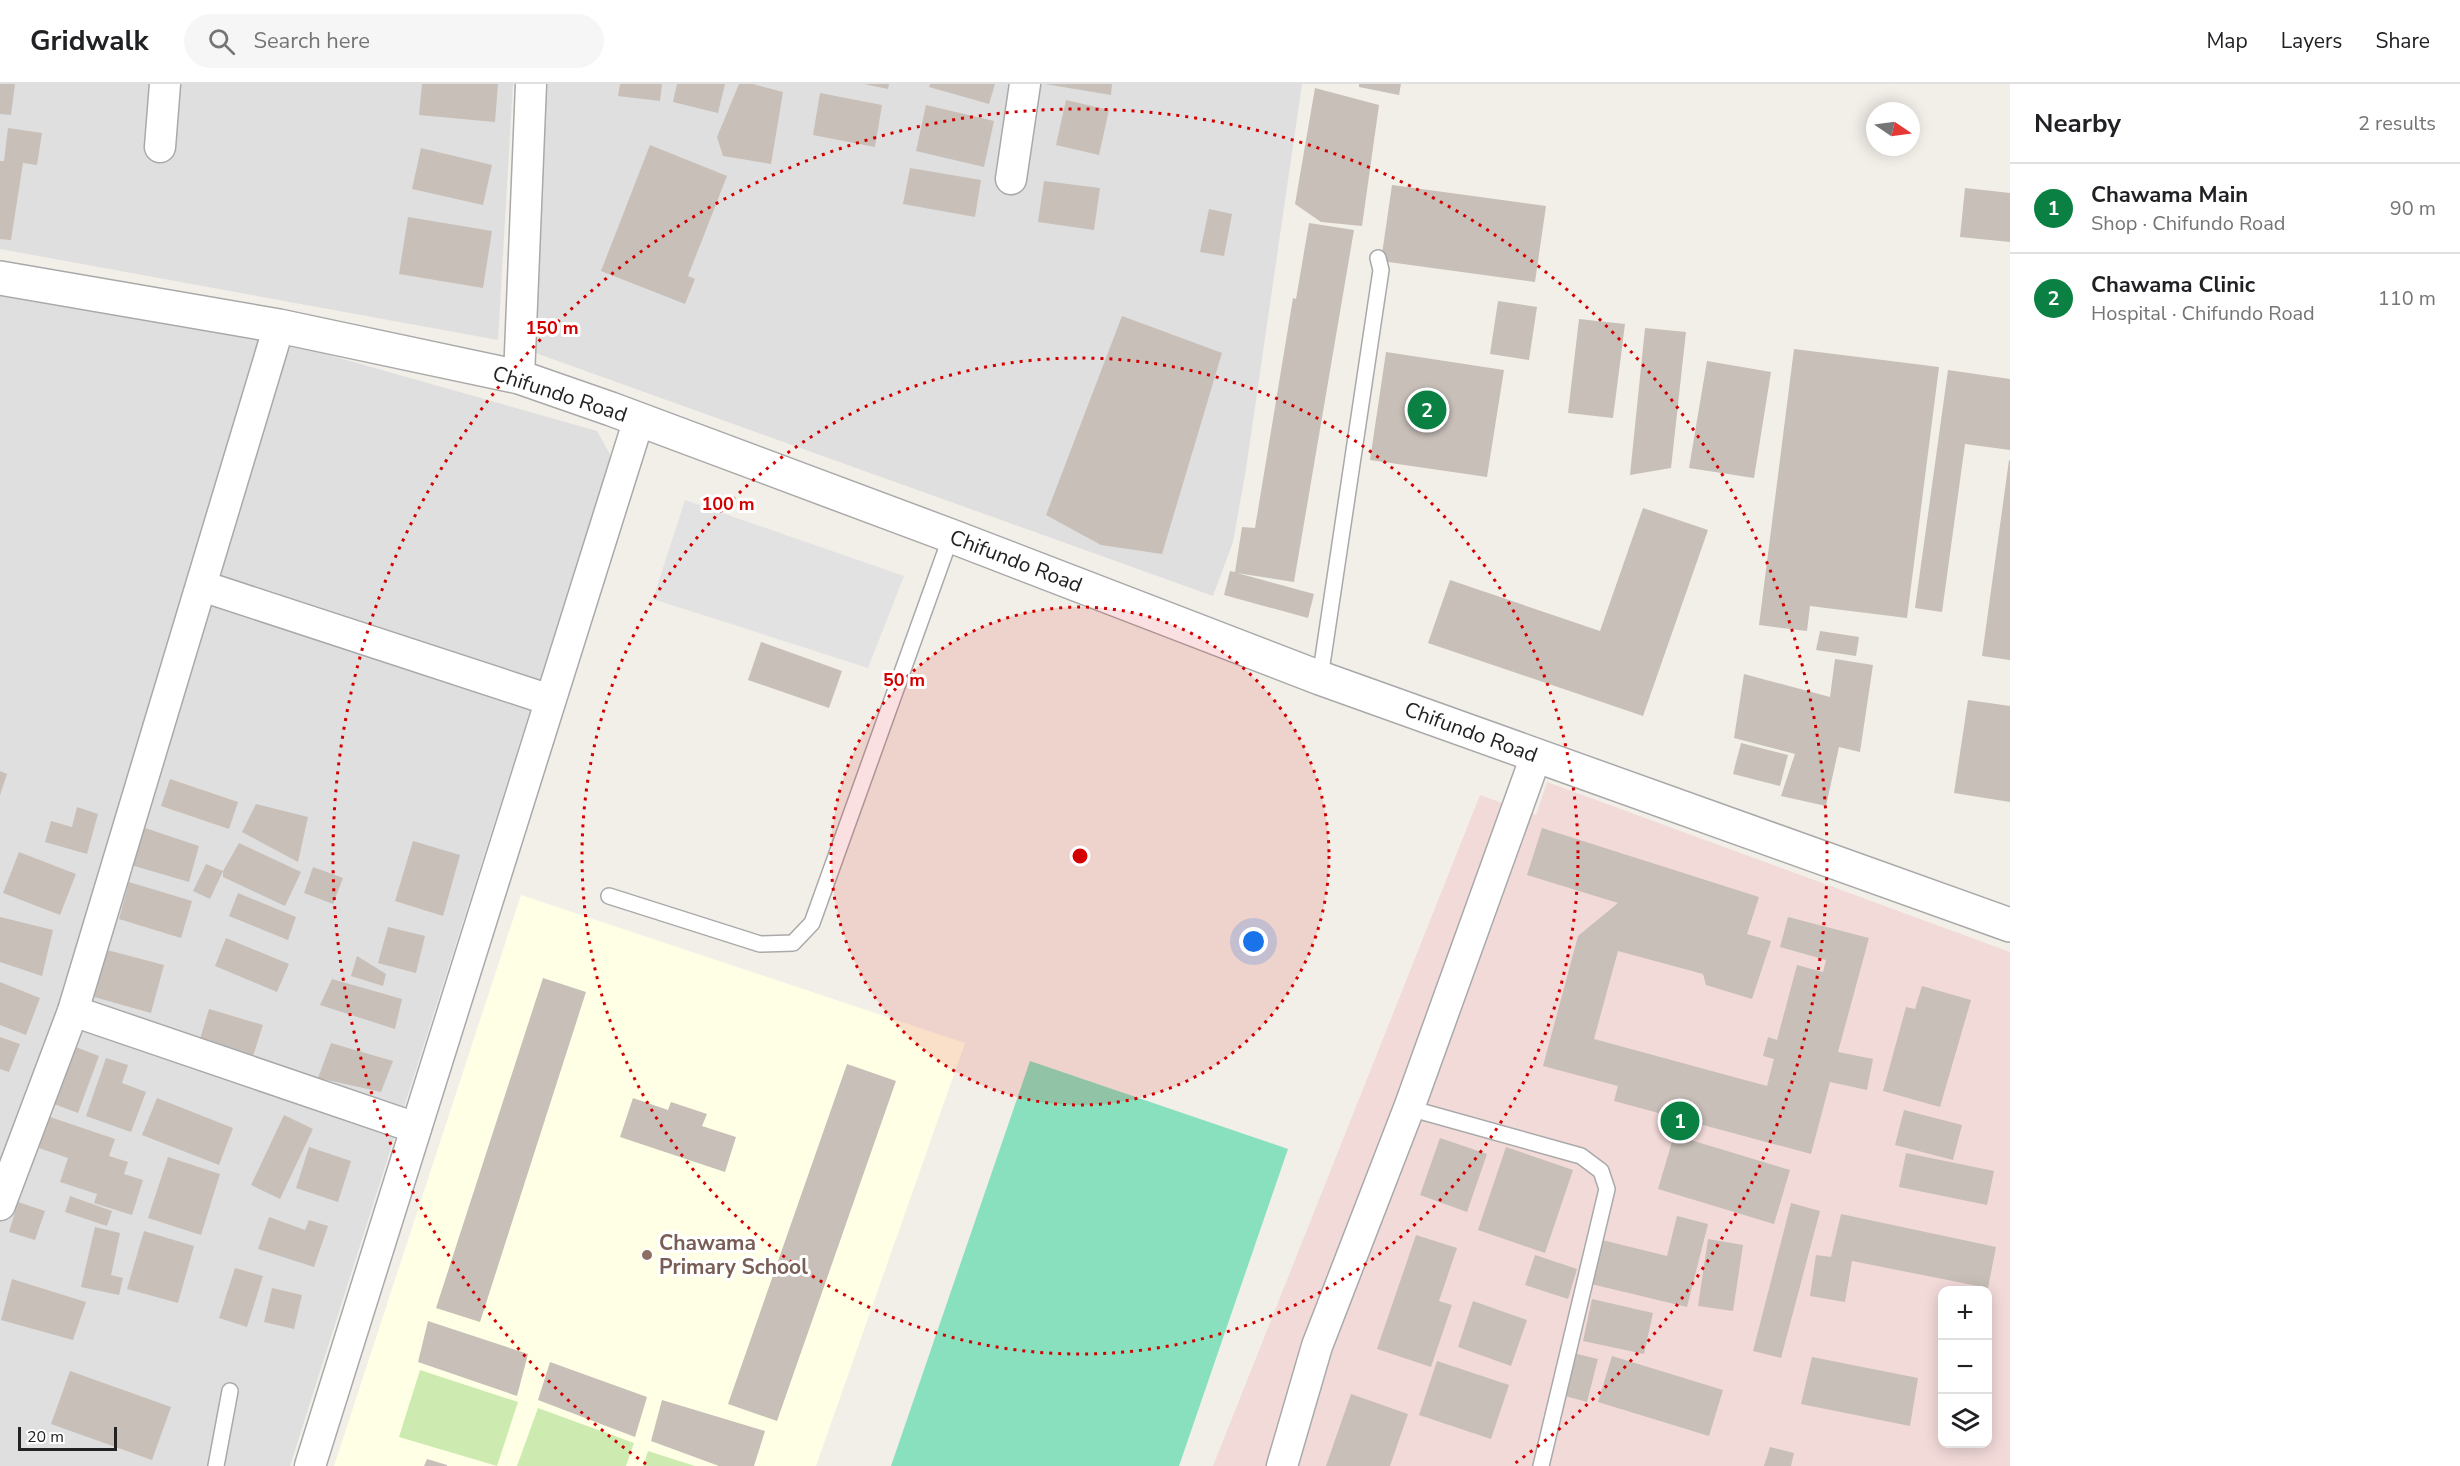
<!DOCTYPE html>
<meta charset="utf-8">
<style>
:root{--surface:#fff;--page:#f6f6f6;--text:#202124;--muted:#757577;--line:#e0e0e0;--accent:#0b8043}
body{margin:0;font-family:"Nunito Sans",sans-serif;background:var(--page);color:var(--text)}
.controls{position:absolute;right:18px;bottom:18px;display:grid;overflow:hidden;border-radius:12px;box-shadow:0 3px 15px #0003}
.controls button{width:54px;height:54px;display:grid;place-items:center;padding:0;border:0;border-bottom:2px solid var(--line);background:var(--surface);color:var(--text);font:30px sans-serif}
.compass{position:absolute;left:1866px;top:18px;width:54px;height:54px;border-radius:50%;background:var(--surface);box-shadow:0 3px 15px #0003;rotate:103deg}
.scale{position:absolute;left:18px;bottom:15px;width:99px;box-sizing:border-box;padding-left:6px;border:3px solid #222;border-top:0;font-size:16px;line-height:21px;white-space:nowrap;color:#222;-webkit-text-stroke:4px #fff;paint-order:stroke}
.you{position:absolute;left:1254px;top:858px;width:21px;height:21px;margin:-15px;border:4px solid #fff;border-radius:50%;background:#1a73e8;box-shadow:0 0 0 9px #1a73e833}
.badge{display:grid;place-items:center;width:39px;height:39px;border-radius:50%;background:var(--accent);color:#fff;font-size:20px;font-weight:700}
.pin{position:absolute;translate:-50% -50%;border:3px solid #fff;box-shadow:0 2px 6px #0006}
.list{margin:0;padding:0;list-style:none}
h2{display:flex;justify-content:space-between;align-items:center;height:78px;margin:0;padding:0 24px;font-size:26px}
h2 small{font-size:20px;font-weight:400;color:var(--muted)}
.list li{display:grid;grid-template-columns:39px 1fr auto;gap:18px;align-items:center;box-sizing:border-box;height:90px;padding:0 24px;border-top:2px solid var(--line)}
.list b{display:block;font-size:22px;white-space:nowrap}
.list p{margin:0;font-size:20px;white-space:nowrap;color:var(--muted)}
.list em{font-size:20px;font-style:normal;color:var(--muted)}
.icon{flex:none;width:33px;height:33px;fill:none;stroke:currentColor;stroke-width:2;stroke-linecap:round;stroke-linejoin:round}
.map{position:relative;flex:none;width:2010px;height:1382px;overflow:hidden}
header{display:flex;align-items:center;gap:36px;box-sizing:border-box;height:84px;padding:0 30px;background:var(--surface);border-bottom:2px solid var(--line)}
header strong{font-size:28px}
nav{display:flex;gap:33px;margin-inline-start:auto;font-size:21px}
.search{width:420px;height:54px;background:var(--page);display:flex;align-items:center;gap:15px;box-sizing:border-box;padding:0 21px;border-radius:33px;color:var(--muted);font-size:22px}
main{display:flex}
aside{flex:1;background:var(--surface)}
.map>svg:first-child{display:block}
.residential{fill:#e0dfdf}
.commercial{fill:#f2dad9;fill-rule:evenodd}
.education{fill:#ffffe5}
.grass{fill:#cdebb0}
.pitch{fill:#88e0be}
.parking{fill:#e2e2e2}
.building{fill:#c7bfb8}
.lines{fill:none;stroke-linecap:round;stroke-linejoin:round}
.service-casing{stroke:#a9a9a9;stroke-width:18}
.minor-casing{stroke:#a9a9a9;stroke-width:33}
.tertiary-casing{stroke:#a9a9a9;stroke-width:36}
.service{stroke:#fff;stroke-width:15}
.minor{stroke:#fff;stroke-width:30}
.tertiary{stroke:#fff;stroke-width:33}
.ring{fill:none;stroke:#d40000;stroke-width:3;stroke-dasharray:3 6}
.education-dot{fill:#8d6e63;stroke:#fff;stroke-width:2}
.labels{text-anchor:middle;stroke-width:6;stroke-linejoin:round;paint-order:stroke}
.street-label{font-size:21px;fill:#222;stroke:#fff}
.education-label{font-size:21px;font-weight:bold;fill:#785e54;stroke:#fff;text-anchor:start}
.centre{fill:#d40000;stroke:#fff;stroke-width:3}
.ring-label{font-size:18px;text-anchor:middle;font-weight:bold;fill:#d40000;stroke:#fff;stroke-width:6;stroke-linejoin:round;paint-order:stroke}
</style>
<header>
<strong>Gridwalk</strong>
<div class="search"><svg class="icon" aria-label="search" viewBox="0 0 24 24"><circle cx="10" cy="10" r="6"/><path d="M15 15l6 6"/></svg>Search here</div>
<nav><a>Map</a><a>Layers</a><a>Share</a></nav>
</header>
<main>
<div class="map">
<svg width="2010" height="1382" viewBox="0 0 2010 1382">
<rect width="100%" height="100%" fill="#f2efe9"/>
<g class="residential">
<path d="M0,0H513L498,256L0,165Z"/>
<path d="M542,0H1302L1246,385L1233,458L1213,512L530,267Z"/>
<path d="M0,208L297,262L597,347L611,372L290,1382H0Z"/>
</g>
<path class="commercial" d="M1547,698L2010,868V1382H1213L1480,711L1536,731ZM1942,1206H1988V1360H1942Z"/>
<path class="education" d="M521,811L965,959L816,1382H334Z"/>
<g class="grass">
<path d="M420,1286L518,1318L497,1382L399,1353Z"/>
<path d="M538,1324L634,1359L626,1382H517Z"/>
<path d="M648,1367L695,1382H643Z"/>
</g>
<path class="pitch" d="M1030,977L1288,1065L1179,1382H891Z"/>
<path class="parking" d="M685,416L904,492L868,584L653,515Z"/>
<g class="building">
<path d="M0,0H15L11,31L0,30Z"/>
<path d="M422,0H498L495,38L419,31Z"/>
<path d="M620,0H662L660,17L618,12Z"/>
<path d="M677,0H725L718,29L673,18Z"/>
<path d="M739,0H753L783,8L771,80L723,72L717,53Z"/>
<path d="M864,0H889L888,5Z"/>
<path d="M930,0H995L989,20L929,3Z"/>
<path d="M1045,0H1112L1111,11Z"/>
<path d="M1359,0H1401L1399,11L1359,3Z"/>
<path d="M1315,4L1379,21L1362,142L1321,138L1295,120Z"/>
<path d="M820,9L882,21L875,63L813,51Z"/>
<path d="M1066,16L1109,26L1099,71L1056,61Z"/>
<path d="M926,21L994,37L984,83L916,67Z"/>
<path d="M8,44L42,49L37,81L23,79L11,156L0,155V77H4Z"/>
<path d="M650,61L727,92L688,192L695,195L685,220L601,187Z"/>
<path d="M421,64L492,81L483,121L412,105Z"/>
<path d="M910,84L981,96L975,133L903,120Z"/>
<path d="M1044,97L1100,104L1094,146L1038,138Z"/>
<path d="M1392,101L1546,122L1535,198L1381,177Z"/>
<path d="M1965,104L2010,109V158L1960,153Z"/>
<path d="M1209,125L1232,130L1224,172L1200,168Z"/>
<path d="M408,133L492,147L483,204L399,190Z"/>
<path d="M1309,139L1354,146L1294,498L1237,489L1314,510L1308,534L1224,511L1230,487L1235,488L1242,443L1255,444L1293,214L1296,215Z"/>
<path d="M1498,217L1537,223L1529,276L1490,270Z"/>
<path d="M1122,232L1222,269L1162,470L1101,461L1046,431Z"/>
<path d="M1579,235L1625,240L1613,334L1568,329Z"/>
<path d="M1645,244L1686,248L1671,384L1630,391Z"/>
<path d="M1794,265L1939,283L1907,534L1810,522L1807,547L1759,541Z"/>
<path d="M1386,268L1504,286L1487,393L1370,376Z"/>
<path d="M1707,277L1771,288L1754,394L1689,384Z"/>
<path d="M1948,286L2010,295V366L1965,360L1942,528L1915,524Z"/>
<path d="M2009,376L2010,377V576L1982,572Z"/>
<path d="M1643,424L1708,446L1643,632L1428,559L1450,496L1600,547Z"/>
<path d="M1820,547L1859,553L1856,572L1816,566Z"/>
<path d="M761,558L842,587L829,624L748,596Z"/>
<path d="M1835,575L1873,581L1860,668L1839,663L1826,722L1781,712L1795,670L1734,654L1744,590L1830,613Z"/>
<path d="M1968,616L2010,622V718L1954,709Z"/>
<path d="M1741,659L1788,671L1780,702L1733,690Z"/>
<path d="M0,687L7,690L0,711Z"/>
<path d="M170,695L238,718L229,745L161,722Z"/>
<path d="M256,720L308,733L298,778L242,748Z"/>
<path d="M77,723L98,730L87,770L45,758L51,737L72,743Z"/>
<path d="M142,743L199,762L189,798L131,781Z"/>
<path d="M1542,744L1759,813L1747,850L1771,857L1752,915L1706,901L1703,890L1618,867L1594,955L1767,1002L1774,975L1763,972L1768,953L1777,956L1797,881L1823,888L1826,876L1780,863L1788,833L1869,854L1838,968L1873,975L1867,1006L1830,998L1811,1070L1614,1017L1618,1002L1543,982L1578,852L1618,819L1527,791Z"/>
<path d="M413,757L460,771L443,832L395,817Z"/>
<path d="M239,759L301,788L285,822L223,793V787Z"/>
<path d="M19,768L76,790L60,831L3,809Z"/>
<path d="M206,780L223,787L210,815L193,807Z"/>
<path d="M313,783L343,794L333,820L304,809Z"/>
<path d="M129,798L192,817L181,854L119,835Z"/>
<path d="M238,809L296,833L288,856L229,832Z"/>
<path d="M0,833L53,846L42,892L0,878Z"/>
<path d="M388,843L425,852L416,889L378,879Z"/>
<path d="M226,854L289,880L277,908L215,882Z"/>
<path d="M107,866L164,881L151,929L94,913Z"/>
<path d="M357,872L386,890L383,902L351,892Z"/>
<path d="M543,894L586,908L480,1238L436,1224Z"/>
<path d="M332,895L402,915L395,945L320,921Z"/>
<path d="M0,898L40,914L26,951L0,941Z"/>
<path d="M1922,902L1971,916L1940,1023L1883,1007L1906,923L1915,925Z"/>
<path d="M209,925L263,941L253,972L200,955Z"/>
<path d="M0,953L20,960L9,988L0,985Z"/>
<path d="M331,959L393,977L381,1008L318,994Z"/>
<path d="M73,962L99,972L78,1029L51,1019Z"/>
<path d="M106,974L128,981L122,999L146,1008L131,1048L86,1032Z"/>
<path d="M847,980L896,997L777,1337L728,1320Z"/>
<path d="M157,1014L233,1044L219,1081L142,1051Z"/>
<path d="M633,1014L668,1026L671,1018L707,1030L702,1042L736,1053L725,1088L620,1053Z"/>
<path d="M1904,1026L1962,1041L1953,1076L1895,1061Z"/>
<path d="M284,1031L313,1045L280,1115L251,1101Z"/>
<path d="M50,1033L115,1055L109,1072L128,1078L124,1090L143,1096L132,1131L94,1119L97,1110L60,1098L68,1074L39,1064Z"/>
<path d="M1674,1051L1790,1086L1774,1140L1658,1105Z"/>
<path d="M1440,1054L1487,1070L1467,1128L1420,1111Z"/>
<path d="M309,1063L351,1077L338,1118L296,1104Z"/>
<path d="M1506,1063L1573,1086L1545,1169L1478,1146Z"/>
<path d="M1906,1069L1994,1087L1987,1121L1899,1103Z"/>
<path d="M168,1073L220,1090L201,1151L148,1134Z"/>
<path d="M70,1112L112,1127L107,1142L65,1128Z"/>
<path d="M18,1118L45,1127L35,1156L9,1148Z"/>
<path d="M1791,1119L1820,1127L1781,1274L1753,1267Z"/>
<path d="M1841,1130L1996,1163L1988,1204L1852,1177L1845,1218L1810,1212L1816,1171L1831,1173Z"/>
<path d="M1677,1132L1708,1140L1687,1223L1591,1200L1602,1156L1667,1172Z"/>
<path d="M269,1133L305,1146L309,1136L328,1142L314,1183L258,1165Z"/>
<path d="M95,1143L120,1149L111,1191L123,1194L119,1211L81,1203Z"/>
<path d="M144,1147L194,1162L178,1219L127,1205Z"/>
<path d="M1416,1151L1457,1164L1439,1217L1452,1221L1431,1283L1377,1265Z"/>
<path d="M1708,1155L1743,1161L1733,1227L1698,1222Z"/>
<path d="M1535,1171L1577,1185L1568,1215L1525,1201Z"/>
<path d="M235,1184L263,1192L247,1243L219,1234Z"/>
<path d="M12,1195L86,1218L73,1256L1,1236Z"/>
<path d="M272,1204L302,1211L294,1245L264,1238Z"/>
<path d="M1592,1215L1653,1229L1644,1270L1583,1257Z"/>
<path d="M1473,1217L1527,1236L1511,1282L1458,1263Z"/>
<path d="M428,1237L528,1270L517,1312L418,1278Z"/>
<path d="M1569,1268L1598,1275L1587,1318L1558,1310Z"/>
<path d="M1612,1272L1723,1306L1709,1352L1598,1318Z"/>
<path d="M1812,1273L1918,1294L1910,1342L1801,1320Z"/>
<path d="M1437,1277L1509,1301L1491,1355L1419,1331Z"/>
<path d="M550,1278L647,1313L635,1353L538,1316Z"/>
<path d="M70,1287L171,1323L152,1376L51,1340Z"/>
<path d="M1351,1310L1408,1330L1390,1382H1326Z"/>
<path d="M662,1316L765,1347L754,1382H719L651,1357Z"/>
<path d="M1770,1363L1794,1369L1791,1382H1764Z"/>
<path d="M427,1375L447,1381V1382H424Z"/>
</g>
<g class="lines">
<defs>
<g id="service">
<path d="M1320,594L1381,186L1378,174"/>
<path d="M609,812L760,860L793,859L812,839L951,452"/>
<path d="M1409,1024L1581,1072L1601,1087L1607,1105L1541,1382"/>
<path d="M216,1382L230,1307"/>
</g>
<g id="minor">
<path d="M160,63L165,0"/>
<path d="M1011,95L1025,0"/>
<path d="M519,293L531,0"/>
<path d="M202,502L550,616"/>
<path d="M73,927L416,1044"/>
<path d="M0,1121L73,927L279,242"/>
<path d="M310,1382L639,335"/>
<path d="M1282,1382L1317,1262L1409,1024L1536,672"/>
</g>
<path id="tertiary" d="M0,194L279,242L519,293L611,325L951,452L1320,594L2010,841"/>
</defs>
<use href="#service" class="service-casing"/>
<use href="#minor" class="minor-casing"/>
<use href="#tertiary" class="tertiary-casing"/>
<use href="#service" class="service"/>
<use href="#minor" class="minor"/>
<use href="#tertiary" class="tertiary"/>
</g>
<circle cx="1080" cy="772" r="249" fill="#d40000" fill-opacity=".12"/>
<g class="ring">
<circle cx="1080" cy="772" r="249"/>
<circle cx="1080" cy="772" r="498"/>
<path d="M646 1380A747 747 0 1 1 1514 1380"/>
</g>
<circle class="education-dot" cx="647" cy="1171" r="6"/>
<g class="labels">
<g class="street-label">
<text transform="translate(560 310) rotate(18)" y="7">Chifundo Road</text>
<text transform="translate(1016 477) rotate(21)" y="7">Chifundo Road</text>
<text transform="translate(1471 648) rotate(20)" y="7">Chifundo Road</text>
</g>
<g class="education-label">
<text x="659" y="1166">Chawama<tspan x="659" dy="24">Primary School</tspan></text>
</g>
</g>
<circle cx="1080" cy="772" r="9" class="centre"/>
<g class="ring-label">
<text x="552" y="250">150 m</text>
<text x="728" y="426">100 m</text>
<text x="904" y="602">50 m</text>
</g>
</svg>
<div class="controls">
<button>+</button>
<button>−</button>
<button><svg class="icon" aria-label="layers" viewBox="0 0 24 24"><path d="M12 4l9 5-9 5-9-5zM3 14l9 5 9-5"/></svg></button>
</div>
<svg class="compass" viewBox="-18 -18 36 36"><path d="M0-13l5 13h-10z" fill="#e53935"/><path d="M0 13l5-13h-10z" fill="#757577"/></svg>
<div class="scale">20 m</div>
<div class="you"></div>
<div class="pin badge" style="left:1680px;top:1037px">1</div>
<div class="pin badge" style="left:1427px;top:326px">2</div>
</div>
<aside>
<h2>Nearby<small>2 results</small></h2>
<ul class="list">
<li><span class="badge">1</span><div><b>Chawama Main</b><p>Shop · Chifundo Road</p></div><em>90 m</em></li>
<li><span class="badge">2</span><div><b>Chawama Clinic</b><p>Hospital · Chifundo Road</p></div><em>110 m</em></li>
</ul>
</aside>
</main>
